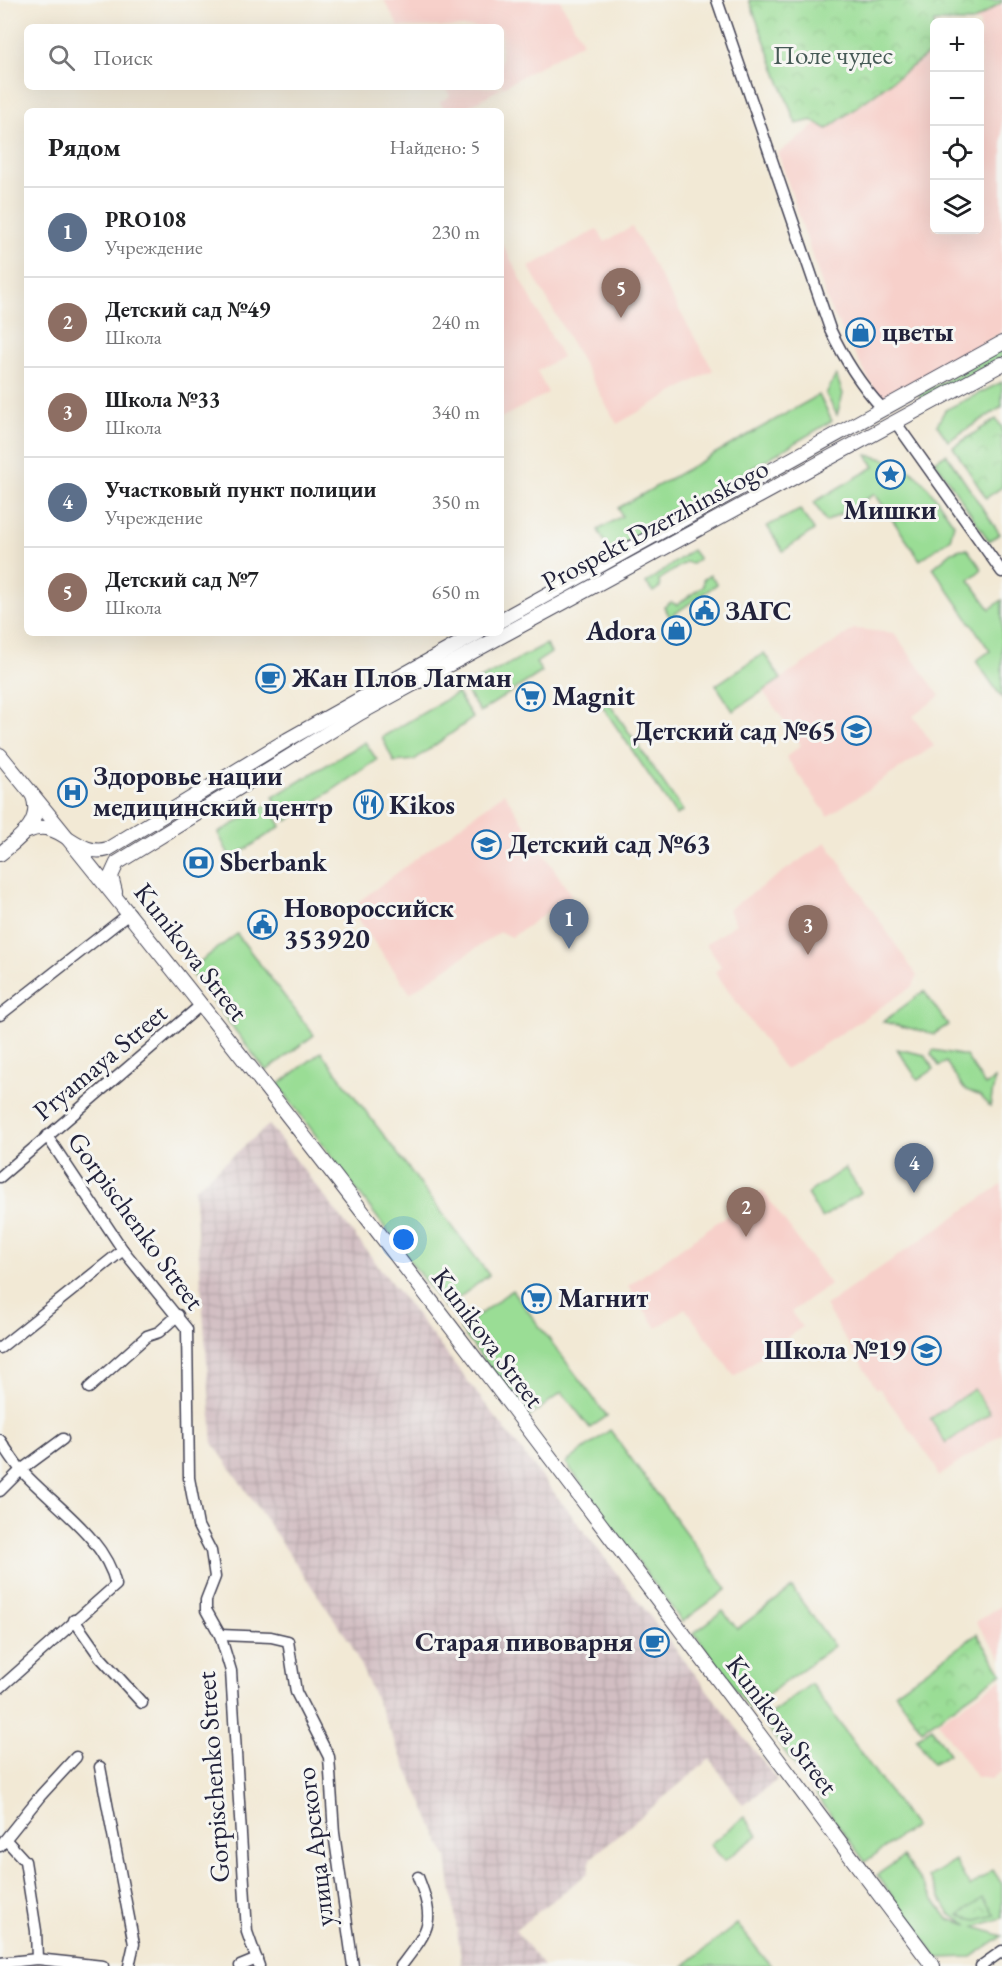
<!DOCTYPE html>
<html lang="ru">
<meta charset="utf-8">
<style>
:root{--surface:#fff;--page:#f2f2f2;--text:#202124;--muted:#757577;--line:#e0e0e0;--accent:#0b8043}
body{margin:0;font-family:"EB Garamond",serif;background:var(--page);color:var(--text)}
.controls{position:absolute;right:18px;top:18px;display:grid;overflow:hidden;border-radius:9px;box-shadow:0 6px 24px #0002}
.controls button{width:54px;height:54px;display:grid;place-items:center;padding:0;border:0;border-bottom:2px solid var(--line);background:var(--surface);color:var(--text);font:30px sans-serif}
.you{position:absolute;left:404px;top:1240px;width:21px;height:21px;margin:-15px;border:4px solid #fff;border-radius:50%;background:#1a73e8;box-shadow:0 0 0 9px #1a73e833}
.badge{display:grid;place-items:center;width:39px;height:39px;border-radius:50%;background:var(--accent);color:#fff;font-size:20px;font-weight:700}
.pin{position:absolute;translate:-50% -50px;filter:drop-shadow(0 2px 3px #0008)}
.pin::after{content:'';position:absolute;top:32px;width:21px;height:18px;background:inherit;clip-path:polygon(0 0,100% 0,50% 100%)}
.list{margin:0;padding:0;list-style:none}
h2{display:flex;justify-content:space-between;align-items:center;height:78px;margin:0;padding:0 24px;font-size:26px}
h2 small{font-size:20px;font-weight:400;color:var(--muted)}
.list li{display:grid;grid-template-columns:39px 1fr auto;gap:18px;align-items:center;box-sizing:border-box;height:90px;padding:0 24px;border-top:2px solid var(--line)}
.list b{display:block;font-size:22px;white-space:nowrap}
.list p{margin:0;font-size:20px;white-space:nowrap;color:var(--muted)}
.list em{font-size:20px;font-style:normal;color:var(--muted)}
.icon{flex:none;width:33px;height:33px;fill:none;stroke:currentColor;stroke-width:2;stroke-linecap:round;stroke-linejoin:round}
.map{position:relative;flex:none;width:1002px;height:1966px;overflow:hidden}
.search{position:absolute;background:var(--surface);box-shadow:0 6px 24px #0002;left:24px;top:24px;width:480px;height:66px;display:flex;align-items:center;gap:15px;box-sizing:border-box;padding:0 21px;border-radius:9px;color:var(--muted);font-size:22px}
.panel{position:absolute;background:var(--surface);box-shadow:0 6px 24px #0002;left:24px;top:108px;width:480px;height:528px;border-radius:9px}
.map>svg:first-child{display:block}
.built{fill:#f7d0ca}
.industrial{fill:url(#industrial-grid)}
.grass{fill:#9add95;stroke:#5e8068;stroke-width:1.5}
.park{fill:url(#park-crowns);stroke:#5e8068;stroke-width:1.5}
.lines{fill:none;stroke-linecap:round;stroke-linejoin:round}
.minor-casing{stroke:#414052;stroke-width:13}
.tertiary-casing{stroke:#414052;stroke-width:16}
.minor{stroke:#fff;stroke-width:10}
.tertiary{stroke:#fff;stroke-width:14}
.labels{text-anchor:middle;stroke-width:6;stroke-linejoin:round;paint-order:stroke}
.park-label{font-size:27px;fill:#465a56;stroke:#f6f6f2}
.poi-label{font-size:27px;font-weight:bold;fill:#22223b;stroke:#f6f6f2;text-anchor:start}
.street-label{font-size:27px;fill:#22223b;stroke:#f6f6f2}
</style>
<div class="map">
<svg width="1002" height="1966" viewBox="0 0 1002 1966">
<defs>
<pattern id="industrial-grid" width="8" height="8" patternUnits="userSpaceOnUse" patternTransform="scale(1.5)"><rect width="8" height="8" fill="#d2bec2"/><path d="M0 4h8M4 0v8" fill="none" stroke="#b4a3a8"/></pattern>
<pattern id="park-crowns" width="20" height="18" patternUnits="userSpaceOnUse" patternTransform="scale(1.5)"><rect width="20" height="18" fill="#9add95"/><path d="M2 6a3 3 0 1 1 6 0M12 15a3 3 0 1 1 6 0" fill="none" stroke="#84bd81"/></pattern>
</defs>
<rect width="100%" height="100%" fill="#f6f6f2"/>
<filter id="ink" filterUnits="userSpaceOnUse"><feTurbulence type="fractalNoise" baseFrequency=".0167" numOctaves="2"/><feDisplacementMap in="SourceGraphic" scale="12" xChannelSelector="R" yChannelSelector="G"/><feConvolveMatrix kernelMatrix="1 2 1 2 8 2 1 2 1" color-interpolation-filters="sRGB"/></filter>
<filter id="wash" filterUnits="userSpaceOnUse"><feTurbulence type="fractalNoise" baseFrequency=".008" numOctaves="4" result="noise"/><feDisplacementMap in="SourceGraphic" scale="24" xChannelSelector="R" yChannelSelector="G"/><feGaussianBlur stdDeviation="1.35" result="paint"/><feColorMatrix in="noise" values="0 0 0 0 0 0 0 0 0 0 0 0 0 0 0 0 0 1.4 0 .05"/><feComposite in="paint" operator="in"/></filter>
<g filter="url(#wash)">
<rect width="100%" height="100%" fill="#f2e9d5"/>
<g class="built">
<path d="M384,0H560L583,42L460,111H445L440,102L450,96L445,87H501V27H399Z"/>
<path d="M1002,0V333L880,400L829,306L778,153L934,39V230H980V22H957Z"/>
<path d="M632,227L713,370L617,424L529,267L597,229L605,242Z"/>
<path d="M502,243L562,357L537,371L548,393L501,418Z"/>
<path d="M854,629L894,633L940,696L913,716L934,746L828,816L786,757L801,745L763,691Z"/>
<path d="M504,793L571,895L512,937L500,932L410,993L350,908Z"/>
<path d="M826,842L917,976L913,986L785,1070L715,972L721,966L706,944L736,924L728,910Z"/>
<path d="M1002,1184V1433L938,1477L935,1465L880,1389L876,1388L825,1306Z"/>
<path d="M762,1190L830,1284L791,1312L802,1327L734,1376L685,1308L657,1328L628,1286Z"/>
<path d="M1002,1605V1659L976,1622Z"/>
<path d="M1002,1679V1771L991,1779L976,1777L938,1722Z"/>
</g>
<path class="industrial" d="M269,1125L777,1780L743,1805L710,1759L591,1858L588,1873L515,1930L543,1966H462L447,1858L350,1642L213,1443L194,1189Z"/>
<g class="grass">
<path d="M1002,349V357L922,401L919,395Z"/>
<path d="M836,375L843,394L837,415L826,394Z"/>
<path d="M1002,382V407L948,441L937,425L945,410Z"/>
<path d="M819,395L832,421L610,552L598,530L622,516L618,508Z"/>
<path d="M946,454L1000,534L989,541L935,461Z"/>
<path d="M867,455C921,465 924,483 954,524L950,539L920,560L875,494L826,522L814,502L874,467Z"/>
<path d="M800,510L814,530L783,551L767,526Z"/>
<path d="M961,549H967L982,569L969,580L990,609L1002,600V698L976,661L990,651L933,568L952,552Z"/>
<path d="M692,550L699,559L692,564L686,562L659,580L660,587L653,592L646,583Z"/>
<path d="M710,575L717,584L670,617L664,607L671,602L677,605L703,586V580Z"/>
<path d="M546,644L551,653L536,663L542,672L480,712L464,688Z"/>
<path d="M764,653L781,679L733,711L716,685Z"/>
<path d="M457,693L473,718L414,760L394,762L382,737Z"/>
<path d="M602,693L683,811L676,815L596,697Z"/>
<path d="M365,742L377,760L287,821L273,797Z"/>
<path d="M268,804L281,826L231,859L218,833Z"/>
<path d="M237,934L314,1035L266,1071L189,970Z"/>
<path d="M924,991L948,1025L934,1034L883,1022Z"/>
<path d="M897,1049L925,1055L934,1069L918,1080Z"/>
<path d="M933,1050L966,1056L985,1085L995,1079L990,1107L980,1096L964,1089L946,1062L939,1066L931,1054Z"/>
<path d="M321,1052L489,1275L445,1308L278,1085Z"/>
<path d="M845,1168L861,1192L822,1218L807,1194Z"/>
<path d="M512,1290L607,1416L590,1428L562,1392L528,1418L460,1329Z"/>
<path d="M974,1389L990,1413L946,1443L930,1419Z"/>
<path d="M610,1430L727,1589L682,1622L566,1463Z"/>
<path d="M792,1588L834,1646L749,1708L694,1633L723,1611L737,1629Z"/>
<path d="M811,1684L914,1826L865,1862L762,1720Z"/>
<path d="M744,1817L758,1835L724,1861L710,1844Z"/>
<path d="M903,1857L948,1919L969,1925L950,1915L929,1877L955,1861L970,1887L993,1870L1002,1884V1918L975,1927L1002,1936L971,1957L937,1958L877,1875Z"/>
<path d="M737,1924L771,1966H684Z"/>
</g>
<g class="park">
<path d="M749,0H1002V2L972,22H934V50L827,129L812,120L796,124Z"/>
<path d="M996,419L1002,427V487L986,498L953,447Z"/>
<path d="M977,1634L1002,1673L922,1730L895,1693Z"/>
<path d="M932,1728L949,1754L933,1764L916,1738Z"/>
<path d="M983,1898L995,1915L977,1920L959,1916Z"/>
</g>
</g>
<g filter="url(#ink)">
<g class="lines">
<defs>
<g id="minor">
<path d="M717,0L830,329C844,359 859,383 882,408"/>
<path d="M896,423L1002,572"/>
<path d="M0,1015L130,913"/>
<path d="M47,1136L123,1250L187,1329L189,1478L198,1526L211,1551L215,1577L206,1600V1610L220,1635L231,1671L247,1932L259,1966"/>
<path d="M0,1177L202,1004"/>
<path d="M0,1348L123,1250"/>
<path d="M89,1388L147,1336L159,1332L178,1315"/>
<path d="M0,1440C7,1450 14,1462 22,1471C54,1506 105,1537 116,1585L0,1688"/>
<path d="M0,1491L21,1470L63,1439"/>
<path d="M74,1620L100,1657L142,1703"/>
<path d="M220,1635L271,1637L288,1641L296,1692L329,1757L334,1833L353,1966"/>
<path d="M100,1767L134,1944L129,1966"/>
<path d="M6,1840L25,1861L36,1931L37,1959"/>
<path d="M0,1846L41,1795L76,1757"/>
<path d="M0,1963L37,1959L103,1966"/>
<path d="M240,1966L257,1959"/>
<path d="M401,1966C430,1928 436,1923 418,1877"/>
<path d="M981,1966L1002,1951"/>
</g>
<g id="tertiary">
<path d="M501,620L1002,343"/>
<path d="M0,755C323,1149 627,1559 933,1966"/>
<path d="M28,831C60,816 76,859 108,849L287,740L478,633"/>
<path d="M0,854C19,838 43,823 33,796"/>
<path d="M115,892L111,876L117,863L360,713L1002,364"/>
</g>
</defs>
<use href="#minor" class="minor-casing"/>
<use href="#tertiary" class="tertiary-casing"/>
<use href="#minor" class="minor"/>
<use href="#tertiary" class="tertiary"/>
</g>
</g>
<defs>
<symbol id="shop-ring" viewBox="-11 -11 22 22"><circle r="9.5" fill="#f6f6f2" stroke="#1f6fb2" stroke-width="1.5"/><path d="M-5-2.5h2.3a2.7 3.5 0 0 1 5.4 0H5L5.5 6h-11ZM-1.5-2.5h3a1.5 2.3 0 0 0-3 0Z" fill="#1f6fb2"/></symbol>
<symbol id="sight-ring" viewBox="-11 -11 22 22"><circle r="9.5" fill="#f6f6f2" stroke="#1f6fb2" stroke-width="1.5"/><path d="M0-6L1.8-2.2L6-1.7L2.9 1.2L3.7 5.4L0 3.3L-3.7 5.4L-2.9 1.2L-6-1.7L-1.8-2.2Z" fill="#1f6fb2"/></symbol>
<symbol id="civic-ring" viewBox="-11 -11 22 22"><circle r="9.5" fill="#f6f6f2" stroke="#1f6fb2" stroke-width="1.5"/><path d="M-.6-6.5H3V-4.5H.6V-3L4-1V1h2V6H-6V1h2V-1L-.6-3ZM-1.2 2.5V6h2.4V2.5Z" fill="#1f6fb2"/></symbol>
<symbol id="cafe-ring" viewBox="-11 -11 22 22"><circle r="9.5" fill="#f6f6f2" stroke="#1f6fb2" stroke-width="1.5"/><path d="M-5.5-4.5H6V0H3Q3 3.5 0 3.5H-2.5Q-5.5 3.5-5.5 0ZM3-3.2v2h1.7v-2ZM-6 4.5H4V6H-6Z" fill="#1f6fb2"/></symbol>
<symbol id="supermarket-ring" viewBox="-11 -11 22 22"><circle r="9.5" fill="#f6f6f2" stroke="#1f6fb2" stroke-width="1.5"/><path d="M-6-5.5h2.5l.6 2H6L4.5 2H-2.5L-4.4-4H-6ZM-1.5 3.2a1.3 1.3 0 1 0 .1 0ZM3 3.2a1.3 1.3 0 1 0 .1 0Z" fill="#1f6fb2"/></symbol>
<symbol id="school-ring" viewBox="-11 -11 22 22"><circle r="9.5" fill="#f6f6f2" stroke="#1f6fb2" stroke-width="1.5"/><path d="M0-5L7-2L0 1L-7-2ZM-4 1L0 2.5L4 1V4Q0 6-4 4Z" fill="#1f6fb2"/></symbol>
<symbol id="hospital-ring" viewBox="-11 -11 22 22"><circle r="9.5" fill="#f6f6f2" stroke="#1f6fb2" stroke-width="1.5"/><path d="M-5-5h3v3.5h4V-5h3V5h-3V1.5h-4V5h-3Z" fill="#1f6fb2"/></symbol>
<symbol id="restaurant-ring" viewBox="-11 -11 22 22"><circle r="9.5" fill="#f6f6f2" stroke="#1f6fb2" stroke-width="1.5"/><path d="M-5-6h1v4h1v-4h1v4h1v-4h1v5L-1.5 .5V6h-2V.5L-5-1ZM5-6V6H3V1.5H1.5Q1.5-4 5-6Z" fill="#1f6fb2"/></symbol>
<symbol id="bank-ring" viewBox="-11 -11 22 22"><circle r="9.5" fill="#f6f6f2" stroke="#1f6fb2" stroke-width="1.5"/><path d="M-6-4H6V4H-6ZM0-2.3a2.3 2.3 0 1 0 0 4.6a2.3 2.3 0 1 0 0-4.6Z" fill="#1f6fb2"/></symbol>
</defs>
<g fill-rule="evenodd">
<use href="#shop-ring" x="844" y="316" width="33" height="33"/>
<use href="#sight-ring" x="874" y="458" width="33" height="33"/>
<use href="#civic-ring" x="688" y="594" width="33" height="33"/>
<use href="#shop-ring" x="660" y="614" width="33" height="33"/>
<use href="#cafe-ring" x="254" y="662" width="33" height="33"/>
<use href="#supermarket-ring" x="514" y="680" width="33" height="33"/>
<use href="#school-ring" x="840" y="714" width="33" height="33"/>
<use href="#hospital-ring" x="56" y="776" width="33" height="33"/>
<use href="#restaurant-ring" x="352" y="788" width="33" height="33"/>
<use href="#school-ring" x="470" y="828" width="33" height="33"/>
<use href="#bank-ring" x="182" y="846" width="33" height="33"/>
<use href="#civic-ring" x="246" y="908" width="33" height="33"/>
<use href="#supermarket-ring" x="520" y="1282" width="33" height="33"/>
<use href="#school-ring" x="910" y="1334" width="33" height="33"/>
<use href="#cafe-ring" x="638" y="1626" width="33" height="33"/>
</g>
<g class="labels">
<g class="park-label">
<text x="833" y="64">Поле чудес</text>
</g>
<g class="poi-label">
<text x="882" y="341">цветы</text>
<text x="890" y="519" text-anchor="middle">Мишки</text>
<text x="725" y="620">ЗАГС</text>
<text x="656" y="640" text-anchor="end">Adora</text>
<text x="292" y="687">Жан Плов Лагман</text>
<text x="552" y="705">Magnit</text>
<text x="836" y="740" text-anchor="end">Детский сад №65</text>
<text x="93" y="785">Здоровье нации<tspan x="93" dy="31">медицинский центр</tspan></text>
<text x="389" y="814">Kikos</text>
<text x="508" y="853">Детский сад №63</text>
<text x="220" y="871">Sberbank</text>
<text x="284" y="917">Новороссийск<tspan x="284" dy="31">353920</tspan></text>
<text x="558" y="1307">Магнит</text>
<text x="906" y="1359" text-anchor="end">Школа №19</text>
<text x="633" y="1651" text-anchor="end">Старая пивоварня</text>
</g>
<g class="street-label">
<text transform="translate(655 525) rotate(-28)" y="9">Prospekt Dzerzhinskogo</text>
<text transform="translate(191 952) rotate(52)" y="9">Kunikova Street</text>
<text transform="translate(100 1062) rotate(-40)" y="9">Pryamaya Street</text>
<text transform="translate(136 1221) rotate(54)" y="9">Gorpischenko Street</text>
<text transform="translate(488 1338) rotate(53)" y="9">Kunikova Street</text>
<text transform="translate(782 1725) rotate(53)" y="9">Kunikova Street</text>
<text transform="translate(213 1777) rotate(-94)" y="9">Gorpischenko Street</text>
<text transform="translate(315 1847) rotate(-97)" y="9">улица Арского</text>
</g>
</g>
</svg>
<div class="controls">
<button>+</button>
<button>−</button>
<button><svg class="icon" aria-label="locate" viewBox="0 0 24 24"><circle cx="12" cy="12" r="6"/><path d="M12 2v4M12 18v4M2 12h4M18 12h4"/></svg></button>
<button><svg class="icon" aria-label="layers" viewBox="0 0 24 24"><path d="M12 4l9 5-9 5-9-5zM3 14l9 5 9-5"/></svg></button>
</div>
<div class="you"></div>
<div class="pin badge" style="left:569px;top:949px;background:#5c6f8a">1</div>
<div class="pin badge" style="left:746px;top:1237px;background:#8d6e63">2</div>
<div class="pin badge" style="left:808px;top:955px;background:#8d6e63">3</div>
<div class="pin badge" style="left:914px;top:1193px;background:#5c6f8a">4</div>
<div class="pin badge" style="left:621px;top:318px;background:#8d6e63">5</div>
<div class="search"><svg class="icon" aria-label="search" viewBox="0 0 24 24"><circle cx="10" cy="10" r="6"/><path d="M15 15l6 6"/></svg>Поиск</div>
<section class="panel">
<h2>Рядом<small>Найдено: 5</small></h2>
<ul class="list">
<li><span class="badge" style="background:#5c6f8a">1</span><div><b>PRO108</b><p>Учреждение</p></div><em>230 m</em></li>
<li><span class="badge" style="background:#8d6e63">2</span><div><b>Детский сад №49</b><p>Школа</p></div><em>240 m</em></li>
<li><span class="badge" style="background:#8d6e63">3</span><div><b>Школа №33</b><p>Школа</p></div><em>340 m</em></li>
<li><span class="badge" style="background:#5c6f8a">4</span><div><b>Участковый пункт полиции</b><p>Учреждение</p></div><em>350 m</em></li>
<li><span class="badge" style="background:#8d6e63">5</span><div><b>Детский сад №7</b><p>Школа</p></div><em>650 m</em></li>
</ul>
</section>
</div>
